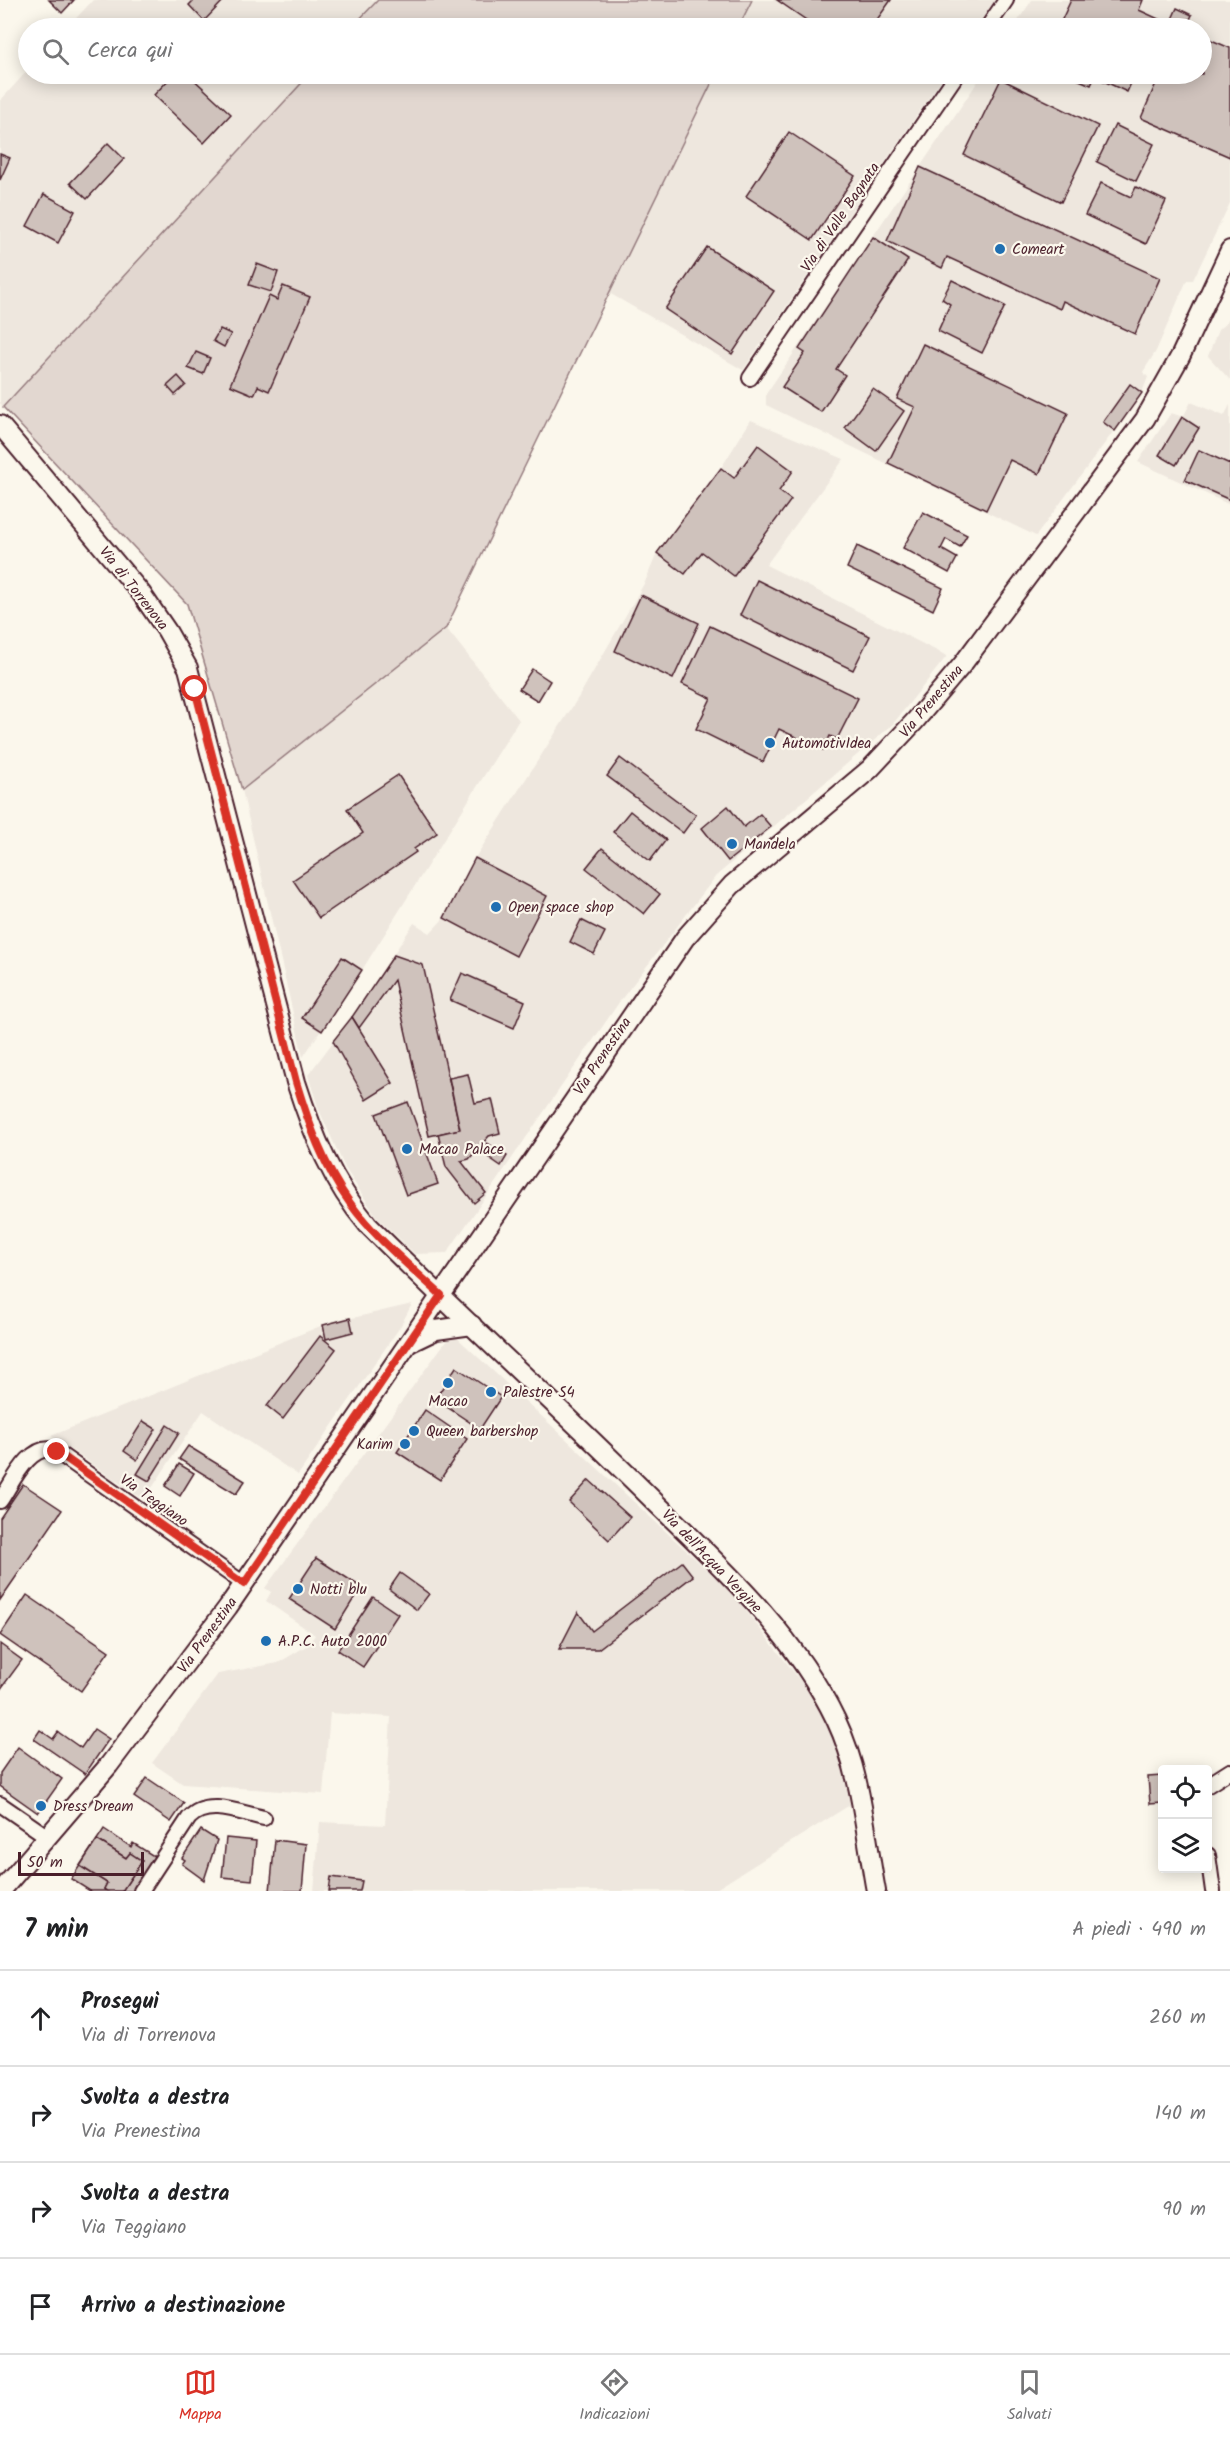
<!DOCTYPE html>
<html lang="it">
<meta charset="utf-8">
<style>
:root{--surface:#fff;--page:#f6f6f6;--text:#202124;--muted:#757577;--line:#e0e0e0;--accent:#d93025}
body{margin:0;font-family:Kalam,sans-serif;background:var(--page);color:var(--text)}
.controls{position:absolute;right:18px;bottom:18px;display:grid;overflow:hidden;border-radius:6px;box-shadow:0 3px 15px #0003}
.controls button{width:54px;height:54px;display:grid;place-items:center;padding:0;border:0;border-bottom:2px solid var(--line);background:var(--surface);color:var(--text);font:30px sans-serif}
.scale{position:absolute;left:18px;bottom:15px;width:126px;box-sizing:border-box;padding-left:6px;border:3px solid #4a1f2b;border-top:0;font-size:16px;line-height:21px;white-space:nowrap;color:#4a1f2b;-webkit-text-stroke:4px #fbf7ec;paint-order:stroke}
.stop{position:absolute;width:18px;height:18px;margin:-14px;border:4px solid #d93025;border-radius:50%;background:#fff}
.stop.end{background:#d93025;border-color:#fff;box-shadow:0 2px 6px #0008}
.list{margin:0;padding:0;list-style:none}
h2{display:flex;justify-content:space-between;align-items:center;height:78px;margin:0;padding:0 24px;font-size:26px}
h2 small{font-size:20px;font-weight:400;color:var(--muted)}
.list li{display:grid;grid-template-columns:39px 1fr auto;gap:18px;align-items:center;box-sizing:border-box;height:96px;padding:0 24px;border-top:2px solid var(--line)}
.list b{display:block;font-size:22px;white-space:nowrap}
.list p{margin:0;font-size:20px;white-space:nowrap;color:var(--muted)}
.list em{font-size:20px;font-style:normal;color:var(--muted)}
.icon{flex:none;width:33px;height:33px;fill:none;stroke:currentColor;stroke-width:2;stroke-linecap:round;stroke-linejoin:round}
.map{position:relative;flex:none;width:1230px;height:1891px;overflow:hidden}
.search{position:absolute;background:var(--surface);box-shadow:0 3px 15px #0003;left:18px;right:18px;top:18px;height:66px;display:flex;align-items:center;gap:15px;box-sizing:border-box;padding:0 21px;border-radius:33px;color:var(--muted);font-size:22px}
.sheet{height:462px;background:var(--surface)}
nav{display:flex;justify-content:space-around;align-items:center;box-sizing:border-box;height:84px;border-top:2px solid var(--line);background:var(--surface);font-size:16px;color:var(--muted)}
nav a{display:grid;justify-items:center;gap:3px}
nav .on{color:var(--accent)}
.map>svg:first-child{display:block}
.built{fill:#eee7de}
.green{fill:#e2d7d0;stroke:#967b7e;stroke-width:1.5}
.building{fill:#cfc2bc;stroke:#4a1f2b;stroke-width:1.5}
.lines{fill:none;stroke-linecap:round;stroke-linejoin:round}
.street-casing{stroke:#4a1f2b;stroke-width:18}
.secondary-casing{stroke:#4a1f2b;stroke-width:22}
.street{stroke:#fbf7ec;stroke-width:14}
.secondary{stroke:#fbf7ec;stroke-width:18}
.route{stroke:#d93025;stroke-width:8}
.poi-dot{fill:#1f6fb2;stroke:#fbf7ec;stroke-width:2}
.labels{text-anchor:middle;stroke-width:4.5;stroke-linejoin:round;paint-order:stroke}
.street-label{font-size:15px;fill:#4a1f2b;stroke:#fbf7ec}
.poi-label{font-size:15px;fill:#4a1f2b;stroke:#fbf7ec;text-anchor:start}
</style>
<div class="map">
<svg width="1230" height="1891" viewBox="0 0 1230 1891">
<rect width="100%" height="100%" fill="#fbf7ec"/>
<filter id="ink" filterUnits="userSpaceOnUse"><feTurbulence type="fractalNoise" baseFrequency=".0167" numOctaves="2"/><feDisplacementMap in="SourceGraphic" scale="12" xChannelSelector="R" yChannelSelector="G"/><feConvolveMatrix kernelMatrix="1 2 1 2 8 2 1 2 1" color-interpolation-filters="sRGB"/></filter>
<g filter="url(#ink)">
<g class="built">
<path d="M93,0H378L351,28H67Z"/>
<path d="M752,0H995L975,28H738Z"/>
<path d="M1032,0H1230V203L1193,280H1187L1156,351L1143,372L1148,377L1142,393L1036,536L766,405V394L983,74H1202V28H1013Z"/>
<path d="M28,70V74H310L3,407L0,403V101Z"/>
<path d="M716,74H945L743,370L609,293Z"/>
<path d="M1230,313V380L1208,356L1218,330L1227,322Z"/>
<path d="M1191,402L1224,416L1230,405V505L1138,462L1171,413L1183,417Z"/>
<path d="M751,420L844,459L766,565L947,656L892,725L716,876L620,1001L447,1253L415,1254L376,1216L345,1168L319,1110L308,1075L352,1017L414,923L430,933L444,918L475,858L578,698L645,582L657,553L721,468Z"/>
<path d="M446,628L519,720L362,970L303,1057L242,790Z"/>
<path d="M412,1304L400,1327L298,1475L203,1411L144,1500L51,1436L323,1325Z"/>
<path d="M452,1333L732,1593L829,1717L853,1803L713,1891H314L320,1822L385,1825L391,1717L330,1713L323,1794L183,1784L152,1763L218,1674L278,1663L308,1645L315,1635L266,1601L271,1592L265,1588Z"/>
</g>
<g class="green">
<path d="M378,0H752L738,28H351Z"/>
<path d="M310,74H716L446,628L242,790L187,604L3,407Z"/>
</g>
<g class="building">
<path d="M49,0H74L62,13Z"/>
<path d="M194,0H224L204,21L189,5Z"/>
<path d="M777,0H891L871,28H818Z"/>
<path d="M1071,0H1143L1139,10L1161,20L1157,28H1058Z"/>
<path d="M1177,8L1192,15L1186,28H1168Z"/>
<path d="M1202,36L1230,48V157L1141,118L1160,74H1202Z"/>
<path d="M174,74H188L231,114L204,143L154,95Z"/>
<path d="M1065,74H1135L1127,92L1095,77L1091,85Z"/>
<path d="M1001,79L1098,126L1061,202L964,155Z"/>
<path d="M1115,125L1154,144L1136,181L1097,162Z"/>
<path d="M789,132L855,176L812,240L746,196Z"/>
<path d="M108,143L124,159L87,199L70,183Z"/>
<path d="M0,154L10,158L0,180Z"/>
<path d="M920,167L1160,278L1135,334L1063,301L1060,309L947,257L942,268L887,241Z"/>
<path d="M1101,183L1131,197L1136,187L1166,201L1146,244L1085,215Z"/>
<path d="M44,194L75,211L58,243L27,226Z"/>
<path d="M873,237L908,260L836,369L845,375L821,412L782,387L805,353L799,349Z"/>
<path d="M707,247L774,291L732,354L665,309Z"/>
<path d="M257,264L278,272L271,292L249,285Z"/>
<path d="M952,280L1005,306L982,353L938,331L950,304L942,299Z"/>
<path d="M283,286L310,297L269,391L258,386L254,395L230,385L269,296L277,300Z"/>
<path d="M220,329L231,334L224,347L213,341Z"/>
<path d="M923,344L1068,413L1039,474L1010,460L986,510L888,463L915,407L897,399Z"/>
<path d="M196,352L210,358L203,374L188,368Z"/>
<path d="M178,376L186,385L175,395L167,386Z"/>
<path d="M1130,384L1142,393L1115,431L1103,422Z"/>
<path d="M873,389L904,411L876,451L845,428Z"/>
<path d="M1182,417L1199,428L1176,465L1159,455Z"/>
<path d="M758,445L793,471L779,491L791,500L734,576L702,552L685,574L657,553L721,468L734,478Z"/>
<path d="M1199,450L1230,464V500L1185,480Z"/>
<path d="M923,512L967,535L960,547L946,539L941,549L957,558L949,573L903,548Z"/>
<path d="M857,546L943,588L933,610L847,568Z"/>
<path d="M757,580L870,636L853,670L740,615Z"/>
<path d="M641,595L699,623L673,679L615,651Z"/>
<path d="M710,626L858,698L837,739L830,736L823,750L779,729L763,762L696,729L711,698L682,684Z"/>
<path d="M532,669L550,681L538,701L519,689Z"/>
<path d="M620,758L696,815L683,833L607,776Z"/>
<path d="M398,775L437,833L414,849L416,852L319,918L293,880L363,833L347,809Z"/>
<path d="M728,806L744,827L760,814L771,827L728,861L702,828Z"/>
<path d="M630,811L666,840L650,861L613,832Z"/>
<path d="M602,848L660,894L644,914L586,868Z"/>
<path d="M475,858L547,896L516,956L444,918Z"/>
<path d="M581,920L605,932L594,954L570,942Z"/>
<path d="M394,955L423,965L460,1129L429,1136L394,980L359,1028L352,1017Z"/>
<path d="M342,957L362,970L322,1031L302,1018Z"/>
<path d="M462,973L525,1001L514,1028L450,1000Z"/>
<path d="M352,1017L393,1083L366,1100L333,1041Z"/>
<path d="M468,1074L475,1103L492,1099L500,1133L489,1136L469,1159L461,1161L486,1193L474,1203L446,1167L438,1134L460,1129L449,1078Z"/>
<path d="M408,1102L438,1184L406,1195L376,1114Z"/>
<path d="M487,1143L507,1156L501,1166L481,1152Z"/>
<path d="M350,1318L353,1332L326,1339L323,1325Z"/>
<path d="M320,1336L336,1349L283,1419L267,1406Z"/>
<path d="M456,1367L501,1397L480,1429L435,1399Z"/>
<path d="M425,1410L467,1439L440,1480L397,1452Z"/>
<path d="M143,1421L156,1429L137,1460L124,1451Z"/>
<path d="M167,1425L179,1433L149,1481L137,1474Z"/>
<path d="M188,1446L245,1481L236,1494L179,1459Z"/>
<path d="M179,1464L194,1473L180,1496L165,1486Z"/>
<path d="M589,1480L630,1517L609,1540L569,1502Z"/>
<path d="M23,1484L62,1510L0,1600V1518Z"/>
<path d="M316,1558L361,1587L335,1629L289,1599Z"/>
<path d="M682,1562L693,1576L598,1649H559L578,1612L592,1631Z"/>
<path d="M400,1573L429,1594L417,1610L389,1589Z"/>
<path d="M27,1595L109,1651L81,1691L0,1635Z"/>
<path d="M373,1597L398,1614L363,1667L338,1650Z"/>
<path d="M0,1644L22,1660L0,1690Z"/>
<path d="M94,1729L109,1739L85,1774L34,1739L40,1730L53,1739L58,1732L81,1748Z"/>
<path d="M18,1747L62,1779L38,1813L0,1786V1773Z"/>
<path d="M1162,1776V1803L1150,1804L1148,1777Z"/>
<path d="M147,1778L184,1803L171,1822L134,1797Z"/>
<path d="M104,1829L131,1847L133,1843L157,1858L135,1891H122L142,1861L130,1853L126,1858L97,1840L80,1866L107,1883L104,1889L107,1891H90L71,1879Z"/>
<path d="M201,1830L217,1840L204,1880L182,1864L185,1860L182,1858Z"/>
<path d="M226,1838L256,1841L252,1880L222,1877Z"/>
<path d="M97,1840L126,1858L130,1853L142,1861L122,1891H107L104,1889L107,1883L80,1866Z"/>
<path d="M275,1840L306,1844L302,1891H270Z"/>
<path d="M331,1877L362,1881L360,1891H329Z"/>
</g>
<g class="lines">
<defs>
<g id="street">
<path d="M987,28L1006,0"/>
<path d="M750,378L957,74"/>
<path d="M0,1501C12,1484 29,1443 54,1450L244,1584"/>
<path d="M1208,1785L1230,1771"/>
<path d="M0,1804L48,1837"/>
<path d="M1208,1855L1213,1891"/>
<path d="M141,1891L189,1818C207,1798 241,1813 264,1818"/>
</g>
<g id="secondary">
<path d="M0,425L141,593L167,631L188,668L296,1082C313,1135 332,1182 368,1225C463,1320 563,1410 658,1505C724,1569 796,1636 836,1720C862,1775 865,1833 876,1891"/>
<path d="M409,1343L436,1330L472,1325"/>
<path d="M1,1891L109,1765L228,1607L685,938L732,885L870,769L915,721L962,665L1145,419L1181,355L1230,250"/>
</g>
</defs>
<use href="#street" class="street-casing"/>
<use href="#secondary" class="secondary-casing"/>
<use href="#street" class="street"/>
<use href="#secondary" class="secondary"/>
</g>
</g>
<g class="lines" filter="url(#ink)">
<path class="route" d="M57,1452L244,1584L441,1295C410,1266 375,1238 350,1203C324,1167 309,1125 296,1082L195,689"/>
</g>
<g class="poi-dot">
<circle cx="1000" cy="249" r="6"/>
<circle cx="770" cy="743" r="6"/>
<circle cx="732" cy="844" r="6"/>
<circle cx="496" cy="907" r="6"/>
<circle cx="407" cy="1149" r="6"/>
<circle cx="448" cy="1383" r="6"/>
<circle cx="491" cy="1392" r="6"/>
<circle cx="414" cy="1431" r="6"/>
<circle cx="405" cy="1444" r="6"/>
<circle cx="298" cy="1589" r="6"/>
<circle cx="266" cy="1641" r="6"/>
<circle cx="41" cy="1806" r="6"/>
</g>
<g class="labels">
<g class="street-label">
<text transform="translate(840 217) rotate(-56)" y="5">Via di Valle Bagnata</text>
<text transform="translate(134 588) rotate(52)" y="5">Via di Torrenova</text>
<text transform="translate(931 701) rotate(-50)" y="5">Via Prenestina</text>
<text transform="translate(602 1056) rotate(-56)" y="5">Via Prenestina</text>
<text transform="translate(154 1500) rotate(35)" y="5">Via Teggiano</text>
<text transform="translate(712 1561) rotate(46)" y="5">Via dell'Acqua Vergine</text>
<text transform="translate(207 1635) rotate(-54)" y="5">Via Prenestina</text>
</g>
<g class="poi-label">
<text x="1012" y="254">Comeart</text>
<text x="782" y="748">AutomotivIdea</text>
<text x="744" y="849">Mandela</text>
<text x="508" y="912">Open space shop</text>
<text x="419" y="1154">Macao Palace</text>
<text x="503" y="1397">Palestre S4</text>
<text x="448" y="1406" text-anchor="middle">Macao</text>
<text x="426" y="1436">Queen barbershop</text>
<text x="393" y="1449" text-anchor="end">Karim</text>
<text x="310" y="1594">Notti blu</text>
<text x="278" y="1646">A.P.C. Auto 2000</text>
<text x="53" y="1811">Dress Dream</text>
</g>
</g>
</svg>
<div class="controls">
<button><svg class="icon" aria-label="locate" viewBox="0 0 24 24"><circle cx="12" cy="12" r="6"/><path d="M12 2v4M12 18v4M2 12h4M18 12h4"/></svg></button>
<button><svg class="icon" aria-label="layers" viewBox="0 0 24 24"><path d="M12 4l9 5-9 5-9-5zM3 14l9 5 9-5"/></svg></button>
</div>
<div class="scale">50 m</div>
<div class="stop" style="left:195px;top:689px"></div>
<div class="stop end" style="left:57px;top:1452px"></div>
<div class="search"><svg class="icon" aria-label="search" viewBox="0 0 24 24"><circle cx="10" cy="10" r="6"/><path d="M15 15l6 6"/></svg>Cerca qui</div>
</div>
<section class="sheet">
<h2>7 min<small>A piedi · 490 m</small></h2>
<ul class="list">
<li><svg class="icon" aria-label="ahead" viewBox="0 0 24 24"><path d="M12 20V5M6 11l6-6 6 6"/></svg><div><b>Prosegui</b><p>Via di Torrenova</p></div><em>260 m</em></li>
<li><svg class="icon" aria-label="right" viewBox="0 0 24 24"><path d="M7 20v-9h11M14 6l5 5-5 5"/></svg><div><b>Svolta a destra</b><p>Via Prenestina</p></div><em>140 m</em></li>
<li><svg class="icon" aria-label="right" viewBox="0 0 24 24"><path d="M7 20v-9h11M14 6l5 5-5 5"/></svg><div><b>Svolta a destra</b><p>Via Teggiano</p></div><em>90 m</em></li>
<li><svg class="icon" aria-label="arrive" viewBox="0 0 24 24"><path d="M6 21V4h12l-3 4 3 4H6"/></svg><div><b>Arrivo a destinazione</b></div></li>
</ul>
</section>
<nav>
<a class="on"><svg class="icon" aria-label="map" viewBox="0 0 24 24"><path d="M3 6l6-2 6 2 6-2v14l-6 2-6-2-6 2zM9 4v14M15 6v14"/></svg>Mappa</a>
<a><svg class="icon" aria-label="directions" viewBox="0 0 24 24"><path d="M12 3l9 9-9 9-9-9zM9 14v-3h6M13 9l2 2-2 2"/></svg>Indicazioni</a>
<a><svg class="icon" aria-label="saved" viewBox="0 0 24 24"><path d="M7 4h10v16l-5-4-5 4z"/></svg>Salvati</a>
</nav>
